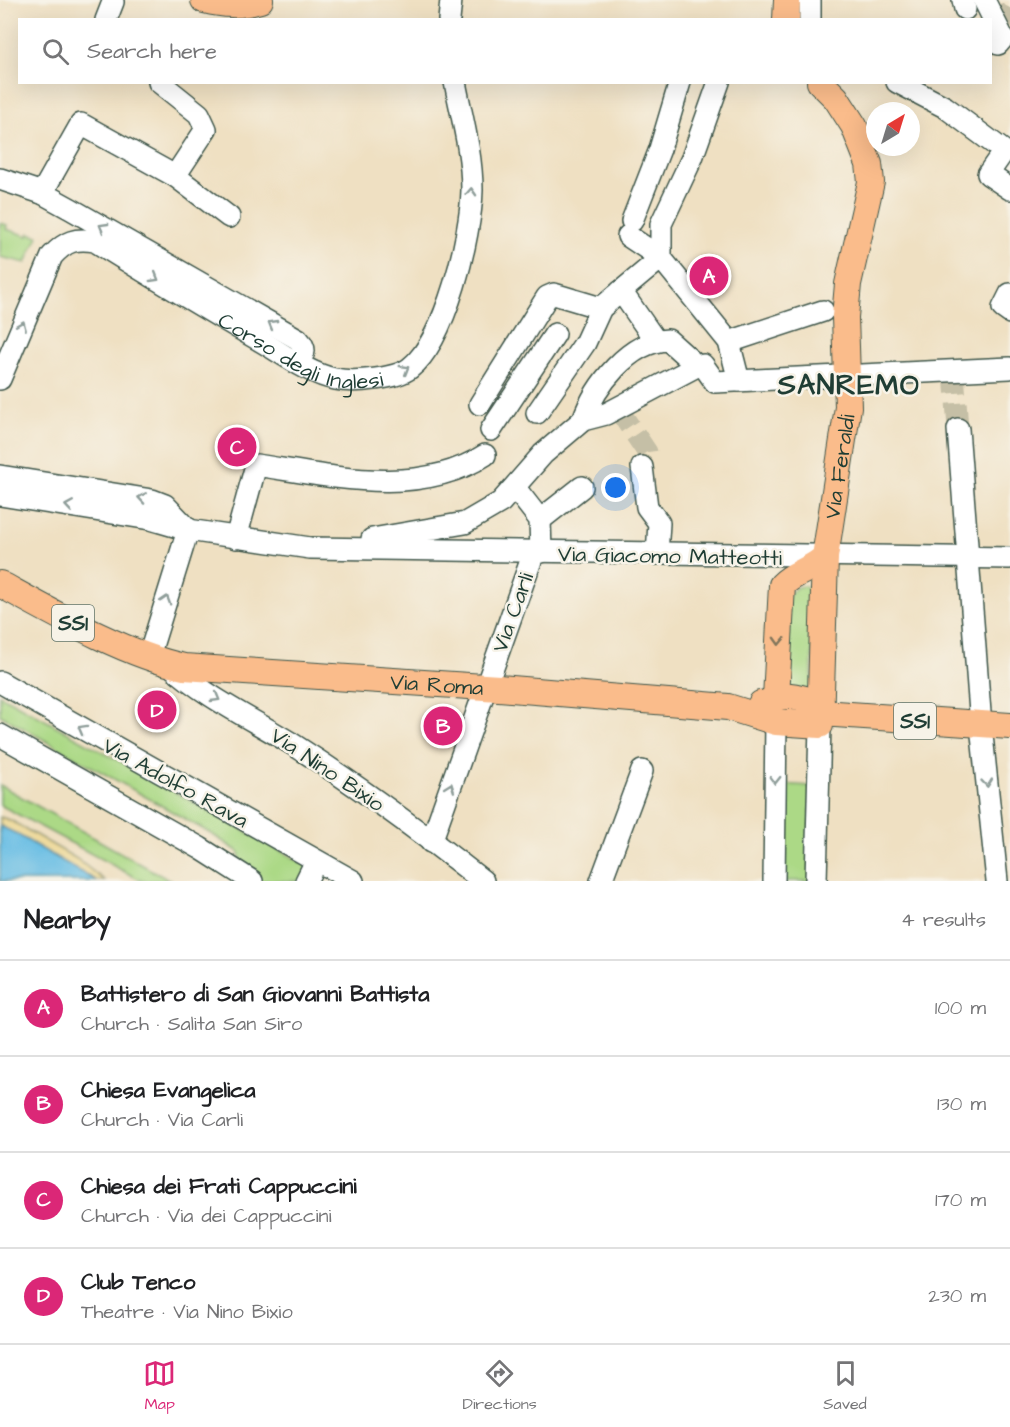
<!DOCTYPE html>
<meta charset="utf-8">
<style>
:root{--surface:#fff;--page:#f6f6f6;--text:#202124;--muted:#757577;--line:#e0e0e0;--accent:#db2777}
body{margin:0;font-family:"Architects Daughter",sans-serif;background:var(--page);color:var(--text)}
.compass{position:absolute;left:866px;top:102px;width:54px;height:54px;border-radius:50%;background:var(--surface);box-shadow:0 6px 24px #0002;rotate:38deg}
.you{position:absolute;left:616px;top:488px;width:21px;height:21px;margin:-15px;border:4px solid #fff;border-radius:50%;background:#1a73e8;box-shadow:0 0 0 9px #1a73e833}
.badge{display:grid;place-items:center;width:39px;height:39px;border-radius:50%;background:var(--accent);color:#fff;font-size:20px;font-weight:700}
.pin{position:absolute;translate:-50% -50%;border:3px solid #fff;box-shadow:0 2px 6px #0006}
.list{margin:0;padding:0;list-style:none}
h2{display:flex;justify-content:space-between;align-items:center;height:78px;margin:0;padding:0 24px;font-size:26px}
h2 small{font-size:20px;font-weight:400;color:var(--muted)}
.list li{display:grid;grid-template-columns:39px 1fr auto;gap:18px;align-items:center;box-sizing:border-box;height:96px;padding:0 24px;border-top:2px solid var(--line)}
.list b{display:block;font-size:22px;white-space:nowrap}
.list p{margin:0;font-size:20px;white-space:nowrap;color:var(--muted)}
.list em{font-size:20px;font-style:normal;color:var(--muted)}
.icon{flex:none;width:33px;height:33px;fill:none;stroke:currentColor;stroke-width:2;stroke-linecap:round;stroke-linejoin:round}
.map{position:relative;flex:none;width:1010px;height:881px;overflow:hidden}
.search{position:absolute;background:var(--surface);box-shadow:0 6px 24px #0002;left:18px;right:18px;top:18px;height:66px;display:flex;align-items:center;gap:15px;box-sizing:border-box;padding:0 21px;border-radius:0px;color:var(--muted);font-size:22px}
.sheet{height:462px;background:var(--surface)}
nav{display:flex;justify-content:space-around;align-items:center;box-sizing:border-box;height:84px;border-top:2px solid var(--line);background:var(--surface);font-size:16px;color:var(--muted)}
nav a{display:grid;justify-items:center;gap:3px}
nav .on{color:var(--accent)}
.map>svg:first-child{display:block}
.green{fill:#acd986;stroke:#668b5d;stroke-width:1.5}
.sand{fill:#eeda9e;stroke:#868c69;stroke-width:1.5}
.water{fill:#68bde4;stroke:#447d8c;stroke-width:1.5}
.lines{fill:none;stroke-linecap:round;stroke-linejoin:round}
.minor-tunnel{stroke:#c5bfa6;stroke-width:21;stroke-dasharray:21 10;stroke-linecap:butt}
.minor-casing{stroke:#3e5549;stroke-width:24}
.major-casing{stroke:#3e5549;stroke-width:28}
.minor{stroke:#fff;stroke-width:21}
.major{stroke:#fabc8b;stroke-width:26}
.oneway{stroke:#8f9e9a}
.oneway2{stroke:#82765b}
.labels{text-anchor:middle;stroke-width:5;stroke-linejoin:round;paint-order:stroke}
.shield{fill:#f7f3e8;stroke:#60746a;stroke-width:1.5}
.shield-label{font-size:21px;font-weight:bold;fill:#1f3d34}
.street-label{font-size:22px;fill:#1f3d34;stroke:#f7f3e8}
.district-label{font-size:28px;font-weight:bold;letter-spacing:1.5px;fill:#1f3d34;stroke:#f7f3e8}
</style>
<div class="map">
<svg width="1010" height="881" viewBox="0 0 1010 881">
<rect width="100%" height="100%" fill="#f7f3e8"/>
<filter id="ink" filterUnits="userSpaceOnUse"><feTurbulence type="fractalNoise" baseFrequency=".0167" numOctaves="2"/><feDisplacementMap in="SourceGraphic" scale="12" xChannelSelector="R" yChannelSelector="G"/><feConvolveMatrix kernelMatrix="1 2 1 2 8 2 1 2 1" color-interpolation-filters="sRGB"/></filter>
<filter id="wash" filterUnits="userSpaceOnUse"><feTurbulence type="fractalNoise" baseFrequency=".008" numOctaves="4" result="noise"/><feDisplacementMap in="SourceGraphic" scale="24" xChannelSelector="R" yChannelSelector="G"/><feGaussianBlur stdDeviation="1.35" result="paint"/><feColorMatrix in="noise" values="0 0 0 0 0 0 0 0 0 0 0 0 0 0 0 0 0 1.4 0 .05"/><feComposite in="paint" operator="in"/></filter>
<g filter="url(#wash)">
<rect width="100%" height="100%" fill="#efe0c2"/>
<g class="green">
<path d="M0,223L7,225L6,229L28,236L29,233L38,236L26,263L0,257Z"/>
<path d="M804,586L812,592V690L782,689L787,596L797,587Z"/>
<path d="M0,695L308,866L301,881H262L241,867L239,852L210,833L0,715Z"/>
<path d="M781,784L811,786L810,881H780Z"/>
<path d="M0,785L171,881H142L0,805Z"/>
</g>
<path class="sand" d="M0,817L10,820L77,859L105,881H97L0,826Z"/>
<path class="water" d="M0,826L13,832L97,881H0Z"/>
</g>
<g filter="url(#ink)">
<g class="lines">
<g class="minor-tunnel">
<path d="M1000,26L1010,8"/>
<path d="M954,372L958,429"/>
<path d="M618,409L647,452L648,460L642,467"/>
</g>
<defs>
<g id="minor">
<path d="M963,0L965,9"/>
<path d="M984,0L1003,38L998,44"/>
<path d="M106,20L113,2"/>
<path d="M449,20L451,0"/>
<path d="M810,20V0"/>
<path d="M159,82L199,114L206,129L175,176"/>
<path d="M897,82L945,107L1004,151L988,174L1010,189"/>
<path d="M0,179L42,193L71,209L298,339C307,349 305,353 298,363"/>
<path d="M42,193L81,124L175,176L229,217"/>
<path d="M632,221L660,149L680,82"/>
<path d="M628,236L661,258V224L692,158L719,82"/>
<path d="M621,291L655,340"/>
<path d="M1010,294L1003,308L1010,313"/>
<path d="M729,342L823,311"/>
<path id="s1" d="M0,379L52,256C66,241 75,238 95,241C149,275 203,307 259,340C280,352 311,375 335,379C354,383 396,379 410,368C446,340 471,235 472,190C472,154 462,118 455,82"/>
<path d="M480,404L547,297L554,294L601,308"/>
<path d="M537,413L585,343L601,308L661,258L729,342L739,381"/>
<path d="M583,420C595,386 629,341 668,340L697,366"/>
<path d="M958,429L981,725L997,881"/>
<path d="M491,430L555,334"/>
<path d="M642,467L647,507L659,523L657,554"/>
<path d="M0,476L152,500L165,505L188,529"/>
<path d="M519,493L540,520L541,552"/>
<path d="M0,495L150,519L188,530L310,548L1010,558"/>
<path d="M540,520L582,487"/>
<path d="M236,538L256,465C330,476 419,498 485,455"/>
<path d="M372,539L465,523L501,502L543,454L583,420L606,414L697,366L703,365L715,382L1010,368"/>
<path d="M149,656L188,530"/>
<path d="M169,664C205,697 252,719 294,745C360,787 422,833 483,881"/>
<path d="M0,682L353,881"/>
<path d="M0,735L200,848L252,881"/>
<path d="M431,842L534,552"/>
<path d="M306,881L316,861"/>
<path d="M601,881L642,771"/>
<path d="M774,881L776,722"/>
<path d="M816,881L820,725"/>
</g>
<g id="major">
<path d="M204,0C224,5 240,6 260,0"/>
<path d="M786,20L787,0"/>
<path id="s2" d="M0,584C53,613 126,655 184,667L499,688L728,707L776,722L820,725L825,557L848,407L845,317L848,284L871,182L869,164L854,126L836,98L820,82"/>
<path d="M776,698L782,585C794,572 812,570 825,557"/>
<path d="M761,704C769,703 769,701 775,698C788,692 808,700 821,704"/>
<path d="M821,713L1010,726"/>
</g>
</defs>
<use href="#minor" class="minor-casing"/>
<use href="#major" class="major-casing"/>
<use href="#minor" class="minor"/>
<use href="#major" class="major"/>
</g>
<defs><path id="oneway-chevron" d="M-2-3.5L2.5 0L-2 3.5" fill="none" stroke-width="1.6" stroke-linecap="round" stroke-linejoin="round" transform="scale(1.5)"/></defs>
<g class="oneway">
<use href="#oneway-chevron" transform="translate(471 192) rotate(-87)"/>
<use href="#oneway-chevron" transform="translate(103 227) rotate(-150)"/>
<use href="#oneway-chevron" transform="translate(155 278) rotate(31)"/>
<use href="#oneway-chevron" transform="translate(272 324) rotate(-150)"/>
<use href="#oneway-chevron" transform="translate(22 325) rotate(-67)"/>
<use href="#oneway-chevron" transform="translate(405 369) rotate(-31)"/>
<use href="#oneway-chevron" transform="translate(142 498) rotate(-171)"/>
<use href="#oneway-chevron" transform="translate(69 506) rotate(-171)"/>
<use href="#oneway-chevron" transform="translate(166 600) rotate(-73)"/>
<use href="#oneway-chevron" transform="translate(216 698) rotate(30)"/>
<use href="#oneway-chevron" transform="translate(82 729) rotate(-151)"/>
<use href="#oneway-chevron" transform="translate(775 780) rotate(91)"/>
<use href="#oneway-chevron" transform="translate(987 783) rotate(84)"/>
<use href="#oneway-chevron" transform="translate(450 787) rotate(-70)"/>
</g>
<use class="oneway2" href="#oneway-chevron" transform="translate(779 641) rotate(92)"/>
</g>
<g class="labels">
<g class="shield">
<rect x="52" y="605" width="42" height="36" rx="4.5"/>
<rect x="894" y="703" width="42" height="36" rx="4.5"/>
</g>
<g class="shield-label">
<text x="73" y="630">SS1</text>
<text x="915" y="728">SS1</text>
</g>
<g class="street-label">
<text dy="8" stroke="none"><textPath href="#s1" startOffset="418">Corso degli Inglesi</textPath></text>
<text dy="8" stroke="none"><textPath href="#s2" startOffset="1102">Via Feraldi</textPath></text>
<text transform="translate(670 555) rotate(1)" y="8">Via Giacomo Matteotti</text>
<text transform="translate(512 612) rotate(-70)" y="8">Via Carli</text>
<text dy="8" stroke="none"><textPath href="#s2" startOffset="456">Via Roma</textPath></text>
<text transform="translate(328 769) rotate(34)" y="8">Via Nino Bixio</text>
<text transform="translate(176 782) rotate(29)" y="8">Via Adolfo Rava</text>
</g>
<g class="district-label">
<text x="849" y="394">SANREMO</text>
</g>
</g>
</svg>
<svg class="compass" viewBox="-18 -18 36 36"><path d="M0-13l5 13h-10z" fill="#e53935"/><path d="M0 13l5-13h-10z" fill="#757577"/></svg>
<div class="you"></div>
<div class="pin badge" style="left:709px;top:276px">A</div>
<div class="pin badge" style="left:443px;top:726px">B</div>
<div class="pin badge" style="left:237px;top:447px">C</div>
<div class="pin badge" style="left:157px;top:710px">D</div>
<div class="search"><svg class="icon" aria-label="search" viewBox="0 0 24 24"><circle cx="10" cy="10" r="6"/><path d="M15 15l6 6"/></svg>Search here</div>
</div>
<section class="sheet">
<h2>Nearby<small>4 results</small></h2>
<ul class="list">
<li><span class="badge">A</span><div><b>Battistero di San Giovanni Battista</b><p>Church · Salita San Siro</p></div><em>100 m</em></li>
<li><span class="badge">B</span><div><b>Chiesa Evangelica</b><p>Church · Via Carli</p></div><em>130 m</em></li>
<li><span class="badge">C</span><div><b>Chiesa dei Frati Cappuccini</b><p>Church · Via dei Cappuccini</p></div><em>170 m</em></li>
<li><span class="badge">D</span><div><b>Club Tenco</b><p>Theatre · Via Nino Bixio</p></div><em>230 m</em></li>
</ul>
</section>
<nav>
<a class="on"><svg class="icon" aria-label="map" viewBox="0 0 24 24"><path d="M3 6l6-2 6 2 6-2v14l-6 2-6-2-6 2zM9 4v14M15 6v14"/></svg>Map</a>
<a><svg class="icon" aria-label="directions" viewBox="0 0 24 24"><path d="M12 3l9 9-9 9-9-9zM9 14v-3h6M13 9l2 2-2 2"/></svg>Directions</a>
<a><svg class="icon" aria-label="saved" viewBox="0 0 24 24"><path d="M7 4h10v16l-5-4-5 4z"/></svg>Saved</a>
</nav>
